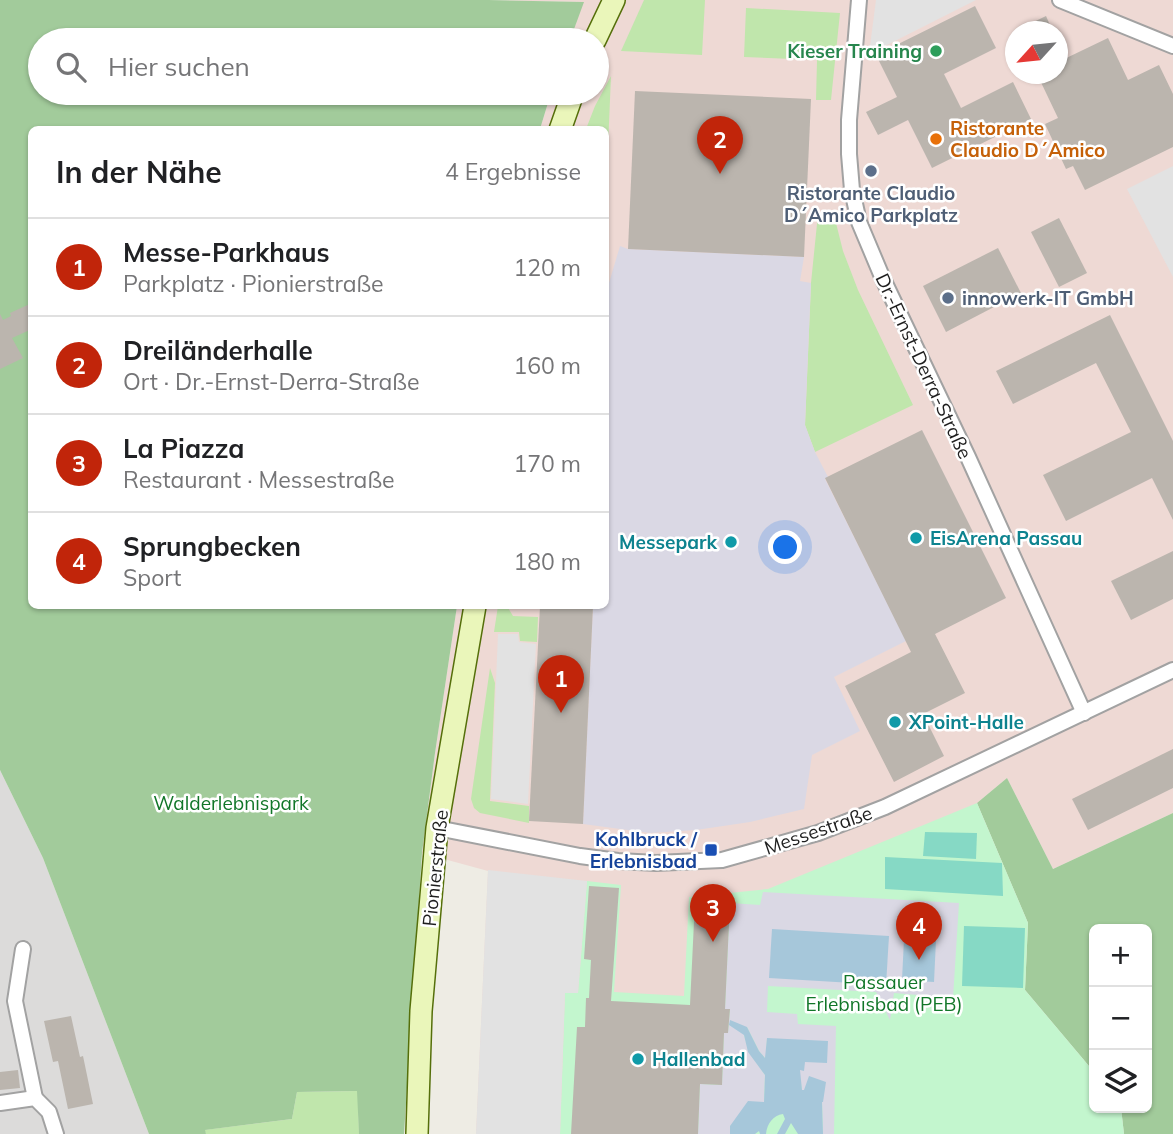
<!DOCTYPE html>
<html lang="de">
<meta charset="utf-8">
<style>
:root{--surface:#fff;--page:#f6f6f6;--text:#202124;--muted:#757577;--line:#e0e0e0;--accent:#c1250a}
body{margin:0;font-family:Mulish,sans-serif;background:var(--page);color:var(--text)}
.controls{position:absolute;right:21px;bottom:21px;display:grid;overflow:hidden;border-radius:10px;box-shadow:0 2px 5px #0004}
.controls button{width:63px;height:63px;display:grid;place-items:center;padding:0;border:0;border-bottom:2px solid var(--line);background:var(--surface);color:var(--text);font:35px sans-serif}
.compass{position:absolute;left:1005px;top:21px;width:63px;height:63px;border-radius:50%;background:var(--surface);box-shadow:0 2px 5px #0004;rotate:243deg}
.you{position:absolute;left:786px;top:548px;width:24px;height:24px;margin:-18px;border:5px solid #fff;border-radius:50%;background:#1a73e8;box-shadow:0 0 0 10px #1a73e833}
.badge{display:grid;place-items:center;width:46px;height:46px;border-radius:50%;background:var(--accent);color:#fff;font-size:23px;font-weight:700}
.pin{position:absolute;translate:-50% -58px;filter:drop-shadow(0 2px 4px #0008)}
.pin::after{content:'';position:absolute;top:37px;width:24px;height:21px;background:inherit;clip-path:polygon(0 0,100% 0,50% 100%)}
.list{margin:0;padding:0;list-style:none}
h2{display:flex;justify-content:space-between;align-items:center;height:91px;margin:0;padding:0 28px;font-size:30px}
h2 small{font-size:23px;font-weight:400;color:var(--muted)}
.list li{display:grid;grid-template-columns:46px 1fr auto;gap:21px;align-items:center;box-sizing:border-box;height:98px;padding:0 28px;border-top:2px solid var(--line)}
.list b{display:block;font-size:26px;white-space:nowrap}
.list p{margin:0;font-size:23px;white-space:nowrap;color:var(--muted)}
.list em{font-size:23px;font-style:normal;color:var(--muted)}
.icon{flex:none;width:38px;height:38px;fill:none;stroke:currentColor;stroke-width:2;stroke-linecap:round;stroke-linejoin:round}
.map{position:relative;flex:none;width:1173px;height:1134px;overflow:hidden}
.search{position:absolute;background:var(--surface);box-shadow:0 2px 5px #0004;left:28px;top:28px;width:581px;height:77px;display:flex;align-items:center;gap:18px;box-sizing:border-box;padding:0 24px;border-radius:38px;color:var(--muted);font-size:26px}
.panel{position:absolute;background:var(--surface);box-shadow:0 2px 5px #0004;left:28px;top:126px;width:581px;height:483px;border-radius:10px}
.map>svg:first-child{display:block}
.residential{fill:#dcdbda}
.commercial{fill:#eed9d4;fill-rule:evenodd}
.grass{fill:#c0e6ac}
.forest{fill:#a2cb9b}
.park{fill:#c3f6ce}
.pitch{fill:#86d9c5}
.parking{fill:#e2e2e2}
.plaza{fill:#dad8e4}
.water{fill:#a6c7da}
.building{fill:#bbb5ae}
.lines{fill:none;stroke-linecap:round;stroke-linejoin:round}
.minor-casing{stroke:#a2a2a2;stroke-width:18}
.secondary-casing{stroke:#556f0a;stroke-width:24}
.minor{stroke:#fff;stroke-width:14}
.secondary{stroke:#eaf6ba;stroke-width:21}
.leisure-dot{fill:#2e9e5b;stroke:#fff;stroke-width:2.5}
.food-dot{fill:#e8710a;stroke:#fff;stroke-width:2.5}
.service-dot{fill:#5c6f8a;stroke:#fff;stroke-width:2.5}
.culture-dot{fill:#0f9aa8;stroke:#fff;stroke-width:2.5}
.transit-dot{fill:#1a4fb4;stroke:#fff;stroke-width:2.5}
.labels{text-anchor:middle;stroke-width:5;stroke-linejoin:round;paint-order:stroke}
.leisure-label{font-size:19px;font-weight:bold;fill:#27864d;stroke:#fff;text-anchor:end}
.food-label{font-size:19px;font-weight:bold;fill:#c56008;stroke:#fff;text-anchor:start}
.service-label{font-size:19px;font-weight:bold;fill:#4e5e75;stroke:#fff}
.street-label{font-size:19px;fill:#1e1e1e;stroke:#fff}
.culture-label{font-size:19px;font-weight:bold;fill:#0d838f;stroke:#fff;text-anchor:start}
.park-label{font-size:19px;fill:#117628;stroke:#fff}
.transit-label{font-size:19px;font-weight:bold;fill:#164399;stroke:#fff;text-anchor:end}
</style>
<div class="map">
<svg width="1173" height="1134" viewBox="0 0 1173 1134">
<rect width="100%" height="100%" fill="#eeece4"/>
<path class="residential" d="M0,770L43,858L149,1134H0Z"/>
<path class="commercial" d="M488,0H1173V813L1053,869L1007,778L977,803L1028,923L1025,990L1094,1072V1108H1121L1124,1134H476L488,871L422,853L435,753L457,606H606V130L540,129L551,93H597V40H570L583,2ZM1016,32H1058V74H1016Z"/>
<g class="grass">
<path d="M644,0H705L702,55L621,51Z"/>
<path d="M746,8L840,13L831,100H816L817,60L744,57Z"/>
<path d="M611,76L607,171H606V130L586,129L595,106Z"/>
<path d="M818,214L834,215L843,251L858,290L913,405L815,452L805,425L811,283Z"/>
<path d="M498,606H507L513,616L538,617L537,642L520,641L519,632H494Z"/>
<path d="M490,668L495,683L490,801L529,806V823L480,813L474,808L471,799Z"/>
<path d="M358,1091L359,1134H206L204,1130L292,1119L297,1092Z"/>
</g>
<g class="forest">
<path d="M0,0H488L584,2L570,40H40V93H551L540,129L32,130V606H457L435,753L422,853L404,1134H359L357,1091L297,1092L292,1119L205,1130L206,1134H149L43,858L0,770Z"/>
<path d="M1007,778L1053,869L1173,813V1134H1124L1121,1108H1147V929H1094V1072L1025,990L1028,923L977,803Z"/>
</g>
<path class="park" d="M977,803L1028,923L1025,990L1094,1072V1108H1121L1124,1134H560L565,993H578L587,881L621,885L614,992L684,996L689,897L768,889Z"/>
<g class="pitch">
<path d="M925,832L977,833L976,859L923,856Z"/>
<path d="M885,857L1002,863L1003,896L885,889Z"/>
<path d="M964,926L1025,928L1023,988L962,986Z"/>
</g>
<g class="parking">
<path d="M876,0H976L869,54Z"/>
<path d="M1173,166V277L1127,189Z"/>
<path d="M498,634H518L519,642L536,644L528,804L491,799Z"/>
<path d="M488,870L587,881L578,993H565L560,1134H476Z"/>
</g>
<g class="plaza">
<path d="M620,246L628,249L804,257L800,281L811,283L805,425L815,452L828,477L825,479L906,641L834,677L860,731L812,755L804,809L750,822L696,830L650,833L583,824L593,606H606V293Z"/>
<path d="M763,892L959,903L953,998L894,993L890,1020L876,992L768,986L767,1012L797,1014L798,1024L836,1026L834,1134H823L822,1101L802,1090L799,1070L767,1038L766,1059L759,1051L747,1027L744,1035L749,1052L765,1075L764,1103L730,1126V1134H698L700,1084L722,1085L724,1033H728L730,1009H725L730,903L760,905Z"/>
</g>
<g class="water">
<path d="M772,929L889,936L886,985L769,978Z"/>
<path d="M904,939L936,940L934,982L902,980Z"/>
<path d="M730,1020L747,1027L759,1051L765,1058L767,1038L828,1041L827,1063L805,1062L804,1071L800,1070L802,1090H804L809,1076L826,1082L823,1102H822L823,1134H798L791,1123L785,1134H777L785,1119L783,1114C773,1115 767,1124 766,1134H760L759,1131L755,1134H730V1126L748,1101L764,1102L765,1075L748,1052L744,1035L729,1025Z"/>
</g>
<g class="building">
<path d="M975,6L996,48L944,74L961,108L1013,82L1031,119L932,168L908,120L878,135L866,112L897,97L876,55Z"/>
<path d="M1046,16L1053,32H1013Z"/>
<path d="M1108,38L1128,80L1159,65L1173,94V147L1085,190L1073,166L1066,169L1045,124L1058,118L1037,74H1058V62Z"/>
<path d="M635,91L811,99L804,257L628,249Z"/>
<path d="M1059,218L1087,273L1059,287L1031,232Z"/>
<path d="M998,248L1021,293L946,332L923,286Z"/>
<path d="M32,303V329L12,338L23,358L0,369V314L3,320L11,316L10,313Z"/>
<path d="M1110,315L1173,441V520L1152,478L1066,521L1043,475L1131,432L1096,363L1013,404L996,371Z"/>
<path d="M922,430L1006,598L935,634L965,693L923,714L944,756L894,782L845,686L911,652L825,478Z"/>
<path d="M1173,551V599L1131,620L1111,581Z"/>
<path d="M540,606H593L583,824L529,821Z"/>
<path d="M1173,749V788L1088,830L1072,799Z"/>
<path d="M589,886L619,888L611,1001L690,1005L695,901L730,903L725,1009H730L728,1033H724L722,1085L700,1084L698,1134H571L577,1027H585L586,998H589L591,960L584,959Z"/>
<path d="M71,1016L80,1057L83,1056L93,1104L68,1109L58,1061L53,1062L44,1021Z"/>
<path d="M18,1070L20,1088L0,1090V1072Z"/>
</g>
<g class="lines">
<defs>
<g id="minor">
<path d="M859,0L849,120V154L852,190L859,222L883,279L968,457L1084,713"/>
<path d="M1060,0L1173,46"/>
<path d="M437,828L580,856L618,861L656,863L722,860L818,833L885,807L1173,670"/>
<path d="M23,949L15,1001L35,1098"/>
<path d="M0,1103L35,1098L49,1112L56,1134"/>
</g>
<g id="secondary">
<path d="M595,40L614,0"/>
<path d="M560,130L573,93"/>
<path d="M417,1134L421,1011L437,828L475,606"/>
</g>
</defs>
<use href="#minor" class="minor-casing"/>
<use href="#secondary" class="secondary-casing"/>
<use href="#minor" class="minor"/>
<use href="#secondary" class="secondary"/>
</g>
<circle class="leisure-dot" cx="936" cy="51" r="7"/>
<circle class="food-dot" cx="936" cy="139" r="7"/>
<g class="service-dot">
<circle cx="871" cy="171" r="7"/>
<circle cx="948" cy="298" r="7"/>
</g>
<g class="culture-dot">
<circle cx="916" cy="538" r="7"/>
<circle cx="731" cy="542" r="7"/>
<circle cx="895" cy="722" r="7"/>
<circle cx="638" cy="1059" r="7"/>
</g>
<rect class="transit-dot" x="704" y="843" width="14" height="14" rx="3.5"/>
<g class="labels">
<g class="leisure-label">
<text x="922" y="58">Kieser Training</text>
</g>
<g class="food-label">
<text x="950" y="135">Ristorante<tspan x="950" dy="22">Claudio D´Amico</tspan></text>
</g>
<g class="service-label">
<text x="871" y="200">Ristorante Claudio<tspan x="871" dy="22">D´Amico Parkplatz</tspan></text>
<text x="962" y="305" text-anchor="start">innowerk-IT GmbH</text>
</g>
<g class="street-label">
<text transform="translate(924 366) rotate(65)" y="7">Dr.-Ernst-Derra-Straße</text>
<text transform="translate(818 830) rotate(-19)" y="7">Messestraße</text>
<text transform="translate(435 868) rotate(-84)" y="7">Pionierstraße</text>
</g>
<g class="culture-label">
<text x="930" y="545">EisArena Passau</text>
<text x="717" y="549" text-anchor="end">Messepark</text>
<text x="909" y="729">XPoint-Halle</text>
<text x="652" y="1066">Hallenbad</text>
</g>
<g class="park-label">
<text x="231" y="810">Walderlebnispark</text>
<text x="884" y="989">Passauer<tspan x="884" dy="22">Erlebnisbad (PEB)</tspan></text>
</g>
<g class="transit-label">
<text x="697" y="846">Kohlbruck /<tspan x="697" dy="22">Erlebnisbad</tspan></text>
</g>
</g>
</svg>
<div class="controls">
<button>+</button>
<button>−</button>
<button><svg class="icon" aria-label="layers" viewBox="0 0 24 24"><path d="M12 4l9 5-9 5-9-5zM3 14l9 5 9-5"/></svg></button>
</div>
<svg class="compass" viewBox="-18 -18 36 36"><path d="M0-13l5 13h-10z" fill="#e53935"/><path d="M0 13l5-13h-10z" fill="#757577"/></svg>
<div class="you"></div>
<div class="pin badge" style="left:561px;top:713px">1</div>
<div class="pin badge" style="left:720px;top:174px">2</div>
<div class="pin badge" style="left:713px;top:942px">3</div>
<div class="pin badge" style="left:919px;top:960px">4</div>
<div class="search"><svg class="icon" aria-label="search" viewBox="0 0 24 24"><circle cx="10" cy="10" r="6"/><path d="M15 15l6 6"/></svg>Hier suchen</div>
<section class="panel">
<h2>In der Nähe<small>4 Ergebnisse</small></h2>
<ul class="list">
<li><span class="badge">1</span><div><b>Messe-Parkhaus</b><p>Parkplatz · Pionierstraße</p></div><em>120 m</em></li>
<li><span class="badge">2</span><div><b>Dreiländerhalle</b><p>Ort · Dr.-Ernst-Derra-Straße</p></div><em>160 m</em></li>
<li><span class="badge">3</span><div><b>La Piazza</b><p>Restaurant · Messestraße</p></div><em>170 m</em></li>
<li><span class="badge">4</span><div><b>Sprungbecken</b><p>Sport</p></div><em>180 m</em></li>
</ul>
</section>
</div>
